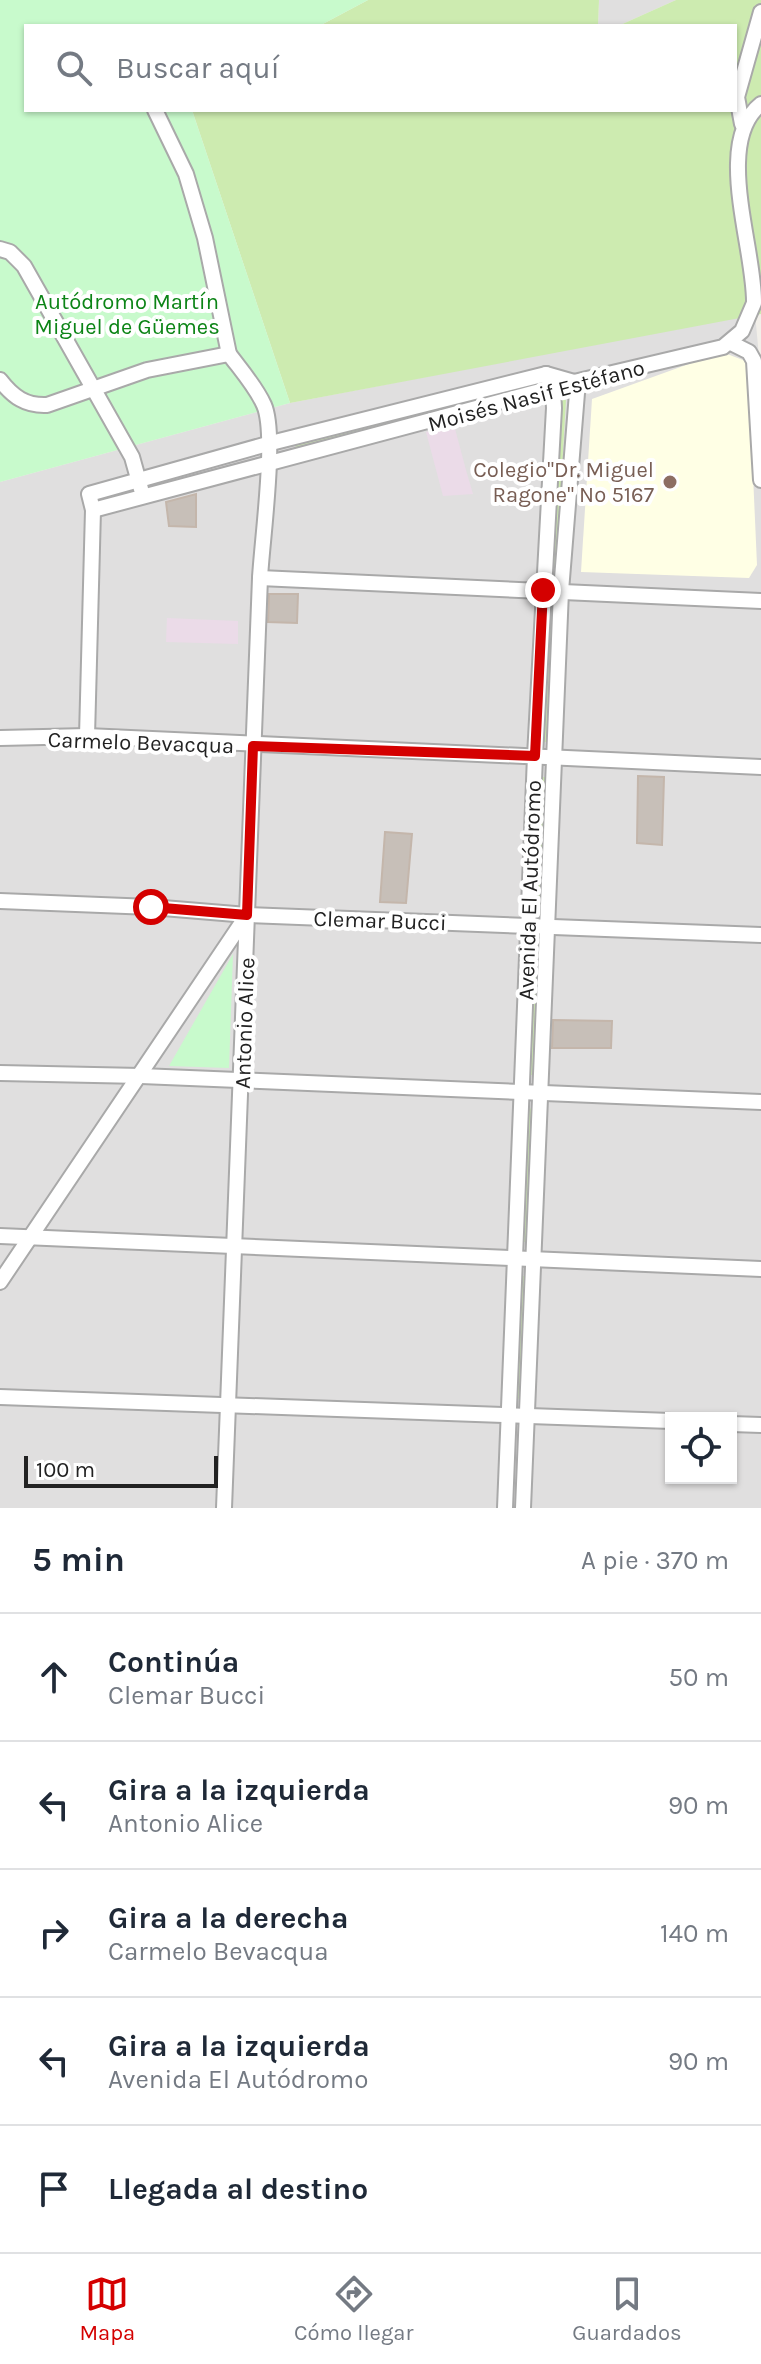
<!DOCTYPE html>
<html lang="es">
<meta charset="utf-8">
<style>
:root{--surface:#fff;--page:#f6f6f7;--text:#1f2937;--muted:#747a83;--line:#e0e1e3;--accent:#d40000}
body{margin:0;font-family:Karla,sans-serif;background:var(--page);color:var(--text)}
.controls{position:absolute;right:24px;bottom:24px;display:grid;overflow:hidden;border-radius:0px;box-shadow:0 2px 6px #0004}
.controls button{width:72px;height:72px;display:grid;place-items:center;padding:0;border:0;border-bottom:2px solid var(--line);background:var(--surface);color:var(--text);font:40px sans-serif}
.scale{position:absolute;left:24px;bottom:20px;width:194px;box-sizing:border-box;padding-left:8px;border:4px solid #222;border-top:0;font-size:22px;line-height:28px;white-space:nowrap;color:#222;-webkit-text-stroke:6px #fff;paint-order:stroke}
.stop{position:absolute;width:24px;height:24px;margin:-18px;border:6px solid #d40000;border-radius:50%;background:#fff}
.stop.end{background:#d40000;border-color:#fff;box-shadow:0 2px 8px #0008}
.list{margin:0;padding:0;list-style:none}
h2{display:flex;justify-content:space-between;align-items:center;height:104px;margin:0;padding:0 32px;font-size:34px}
h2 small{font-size:26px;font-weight:400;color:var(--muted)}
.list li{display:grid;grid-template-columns:52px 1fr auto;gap:24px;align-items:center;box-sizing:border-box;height:128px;padding:0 32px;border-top:2px solid var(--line)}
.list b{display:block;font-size:30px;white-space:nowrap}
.list p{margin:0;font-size:26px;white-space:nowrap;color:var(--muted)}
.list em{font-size:26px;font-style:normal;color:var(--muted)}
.icon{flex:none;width:44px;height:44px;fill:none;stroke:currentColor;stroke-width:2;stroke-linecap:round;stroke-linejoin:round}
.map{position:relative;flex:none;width:761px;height:1508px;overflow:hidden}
.search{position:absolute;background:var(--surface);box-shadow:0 2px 6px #0004;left:24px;right:24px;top:24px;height:88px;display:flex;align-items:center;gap:20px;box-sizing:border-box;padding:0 28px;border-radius:0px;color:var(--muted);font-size:30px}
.sheet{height:744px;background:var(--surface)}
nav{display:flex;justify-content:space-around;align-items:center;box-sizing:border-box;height:112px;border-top:2px solid var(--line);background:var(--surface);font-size:22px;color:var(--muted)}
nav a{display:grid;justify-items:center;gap:4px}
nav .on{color:var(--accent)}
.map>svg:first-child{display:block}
.residential{fill:#e0dfdf;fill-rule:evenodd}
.industrial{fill:#ebdbe8}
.education{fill:#ffffe5}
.grass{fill:#cdebb0}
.park{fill:#c8facc}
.building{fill:#c7bfb8;stroke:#c4b6ab;stroke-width:2}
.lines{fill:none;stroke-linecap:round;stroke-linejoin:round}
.minor-casing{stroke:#a9a9a9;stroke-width:18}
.minor{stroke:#fff;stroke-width:14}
.route{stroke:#d40000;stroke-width:10}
.education-dot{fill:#8d6e63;stroke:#fff;stroke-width:3}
.labels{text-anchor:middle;stroke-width:8;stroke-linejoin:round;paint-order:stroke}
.park-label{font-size:22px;fill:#0c8416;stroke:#fff}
.street-label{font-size:22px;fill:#222;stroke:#fff}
.education-label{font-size:22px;fill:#785e54;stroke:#fff;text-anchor:end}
</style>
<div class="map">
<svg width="761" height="1508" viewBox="0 0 761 1508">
<rect width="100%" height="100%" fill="#f2efe9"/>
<g class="residential">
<path d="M599,0H676L618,26H598Z"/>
<path d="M755,313L761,379V1508H0V482L290,403ZM671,1418H731V1478H671Z"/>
</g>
<g class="industrial">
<path d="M454,425L466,470L473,494L443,496L426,432Z"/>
<path d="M167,618L238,621V644L166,642Z"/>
</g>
<path class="education" d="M722,352L748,362L757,565L749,578L581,572L592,399Z"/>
<g class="grass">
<path d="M368,0H599L598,26H319Z"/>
<path d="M676,0H761V314L290,403L192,110H735V26H618Z"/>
<path d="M543,384L297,452L295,445Z"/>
<path d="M561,400H566L556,571H551Z"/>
<path d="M548,605H553L547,742H542Z"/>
<path d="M541,777H546L541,908H535Z"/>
<path d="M534,942H539L534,1075H529Z"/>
<path d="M528,1108L533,1109L527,1242H521Z"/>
<path d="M520,1276H525L520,1399L515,1398Z"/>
</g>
<g class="park">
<path d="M0,0H368L319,26H26V110H192L290,403L0,482Z"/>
<path d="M233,954L229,1068L169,1066Z"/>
</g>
<g class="building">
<path d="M196,494V527L169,526L166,502Z"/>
<path d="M269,594H298L297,623L268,622Z"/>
<path d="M638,776L664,777L662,845L637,843Z"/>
<path d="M385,832L412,834L406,903L380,902Z"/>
<path d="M553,1020L612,1021L611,1048H552Z"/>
</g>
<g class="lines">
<defs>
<g id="minor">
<path d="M155,110L186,174L205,238L229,354"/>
<path d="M742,124L737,97L761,12"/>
<path d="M0,249L10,252L24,266L132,457L141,489"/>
<path d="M731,343L749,352L754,361L761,480"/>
<path d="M0,380C13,397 26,406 47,405L147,370L229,354C241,370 256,387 264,405C277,434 262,540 260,578L224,1508"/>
<path d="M93,510L574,382L723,347L742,331L754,303C755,248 713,142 761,104"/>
<path d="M260,578L761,601"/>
<path d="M87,736L93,510L89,494L271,443L546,374L574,382L577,393L561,591L523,1508"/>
<path d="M0,738L87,736L761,767"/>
<path d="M0,901L151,907L247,915L761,935"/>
<path d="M0,1073L141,1076L761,1102"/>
<path d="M0,1236L761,1269"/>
<path d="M0,1282L247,915"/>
<path d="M0,1397L671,1421"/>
<path d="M731,1424L761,1425"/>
<path d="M505,1508L535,756L554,408L553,390L546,374"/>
</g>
</defs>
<use href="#minor" class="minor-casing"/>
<use href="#minor" class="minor"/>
</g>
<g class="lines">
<path class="route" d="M151,907L247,915L253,746L535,756L543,590"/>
</g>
<circle class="education-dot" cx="670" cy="482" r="8"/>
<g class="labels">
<g class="park-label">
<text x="127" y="309">Autódromo Martín<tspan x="127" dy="25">Miguel de Güemes</tspan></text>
</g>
<g class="street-label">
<text transform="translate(536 395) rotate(-15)" y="8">Moisés Nasif Estéfano</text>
<text transform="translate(141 742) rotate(2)" y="8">Carmelo Bevacqua</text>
<text transform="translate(529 890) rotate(-88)" y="8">Avenida El Autódromo</text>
<text transform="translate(380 920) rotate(2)" y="8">Clemar Bucci</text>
<text transform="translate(244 1023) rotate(-88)" y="8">Antonio Alice</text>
</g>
<g class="education-label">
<text x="654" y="477">Colegio"Dr. Miguel<tspan x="654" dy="25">Ragone" Nº 5167</tspan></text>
</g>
</g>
</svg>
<div class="controls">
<button><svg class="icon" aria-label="locate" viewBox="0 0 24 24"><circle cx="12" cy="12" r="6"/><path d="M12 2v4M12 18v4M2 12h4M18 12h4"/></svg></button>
</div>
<div class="scale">100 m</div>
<div class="stop" style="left:151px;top:907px"></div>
<div class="stop end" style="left:543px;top:590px"></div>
<div class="search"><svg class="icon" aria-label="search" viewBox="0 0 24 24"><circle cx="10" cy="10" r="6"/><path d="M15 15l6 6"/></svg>Buscar aquí</div>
</div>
<section class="sheet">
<h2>5 min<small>A pie · 370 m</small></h2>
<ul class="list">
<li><svg class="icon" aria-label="ahead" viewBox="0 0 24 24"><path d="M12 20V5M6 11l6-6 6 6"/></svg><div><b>Continúa</b><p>Clemar Bucci</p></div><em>50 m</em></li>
<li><svg class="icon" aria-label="left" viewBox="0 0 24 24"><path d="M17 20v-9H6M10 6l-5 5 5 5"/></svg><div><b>Gira a la izquierda</b><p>Antonio Alice</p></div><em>90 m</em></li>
<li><svg class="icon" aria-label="right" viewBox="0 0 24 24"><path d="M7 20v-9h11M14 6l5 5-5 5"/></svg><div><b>Gira a la derecha</b><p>Carmelo Bevacqua</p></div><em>140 m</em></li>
<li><svg class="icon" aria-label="left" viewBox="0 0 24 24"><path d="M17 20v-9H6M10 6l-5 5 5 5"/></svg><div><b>Gira a la izquierda</b><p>Avenida El Autódromo</p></div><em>90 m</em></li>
<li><svg class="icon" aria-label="arrive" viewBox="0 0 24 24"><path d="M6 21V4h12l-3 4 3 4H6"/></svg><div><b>Llegada al destino</b></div></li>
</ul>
</section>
<nav>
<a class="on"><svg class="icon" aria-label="map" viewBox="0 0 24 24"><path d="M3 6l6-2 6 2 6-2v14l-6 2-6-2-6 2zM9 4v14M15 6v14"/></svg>Mapa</a>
<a><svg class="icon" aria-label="directions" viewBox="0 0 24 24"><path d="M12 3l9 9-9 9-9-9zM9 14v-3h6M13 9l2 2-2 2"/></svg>Cómo llegar</a>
<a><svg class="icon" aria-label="saved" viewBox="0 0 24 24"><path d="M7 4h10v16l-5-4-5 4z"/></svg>Guardados</a>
</nav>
